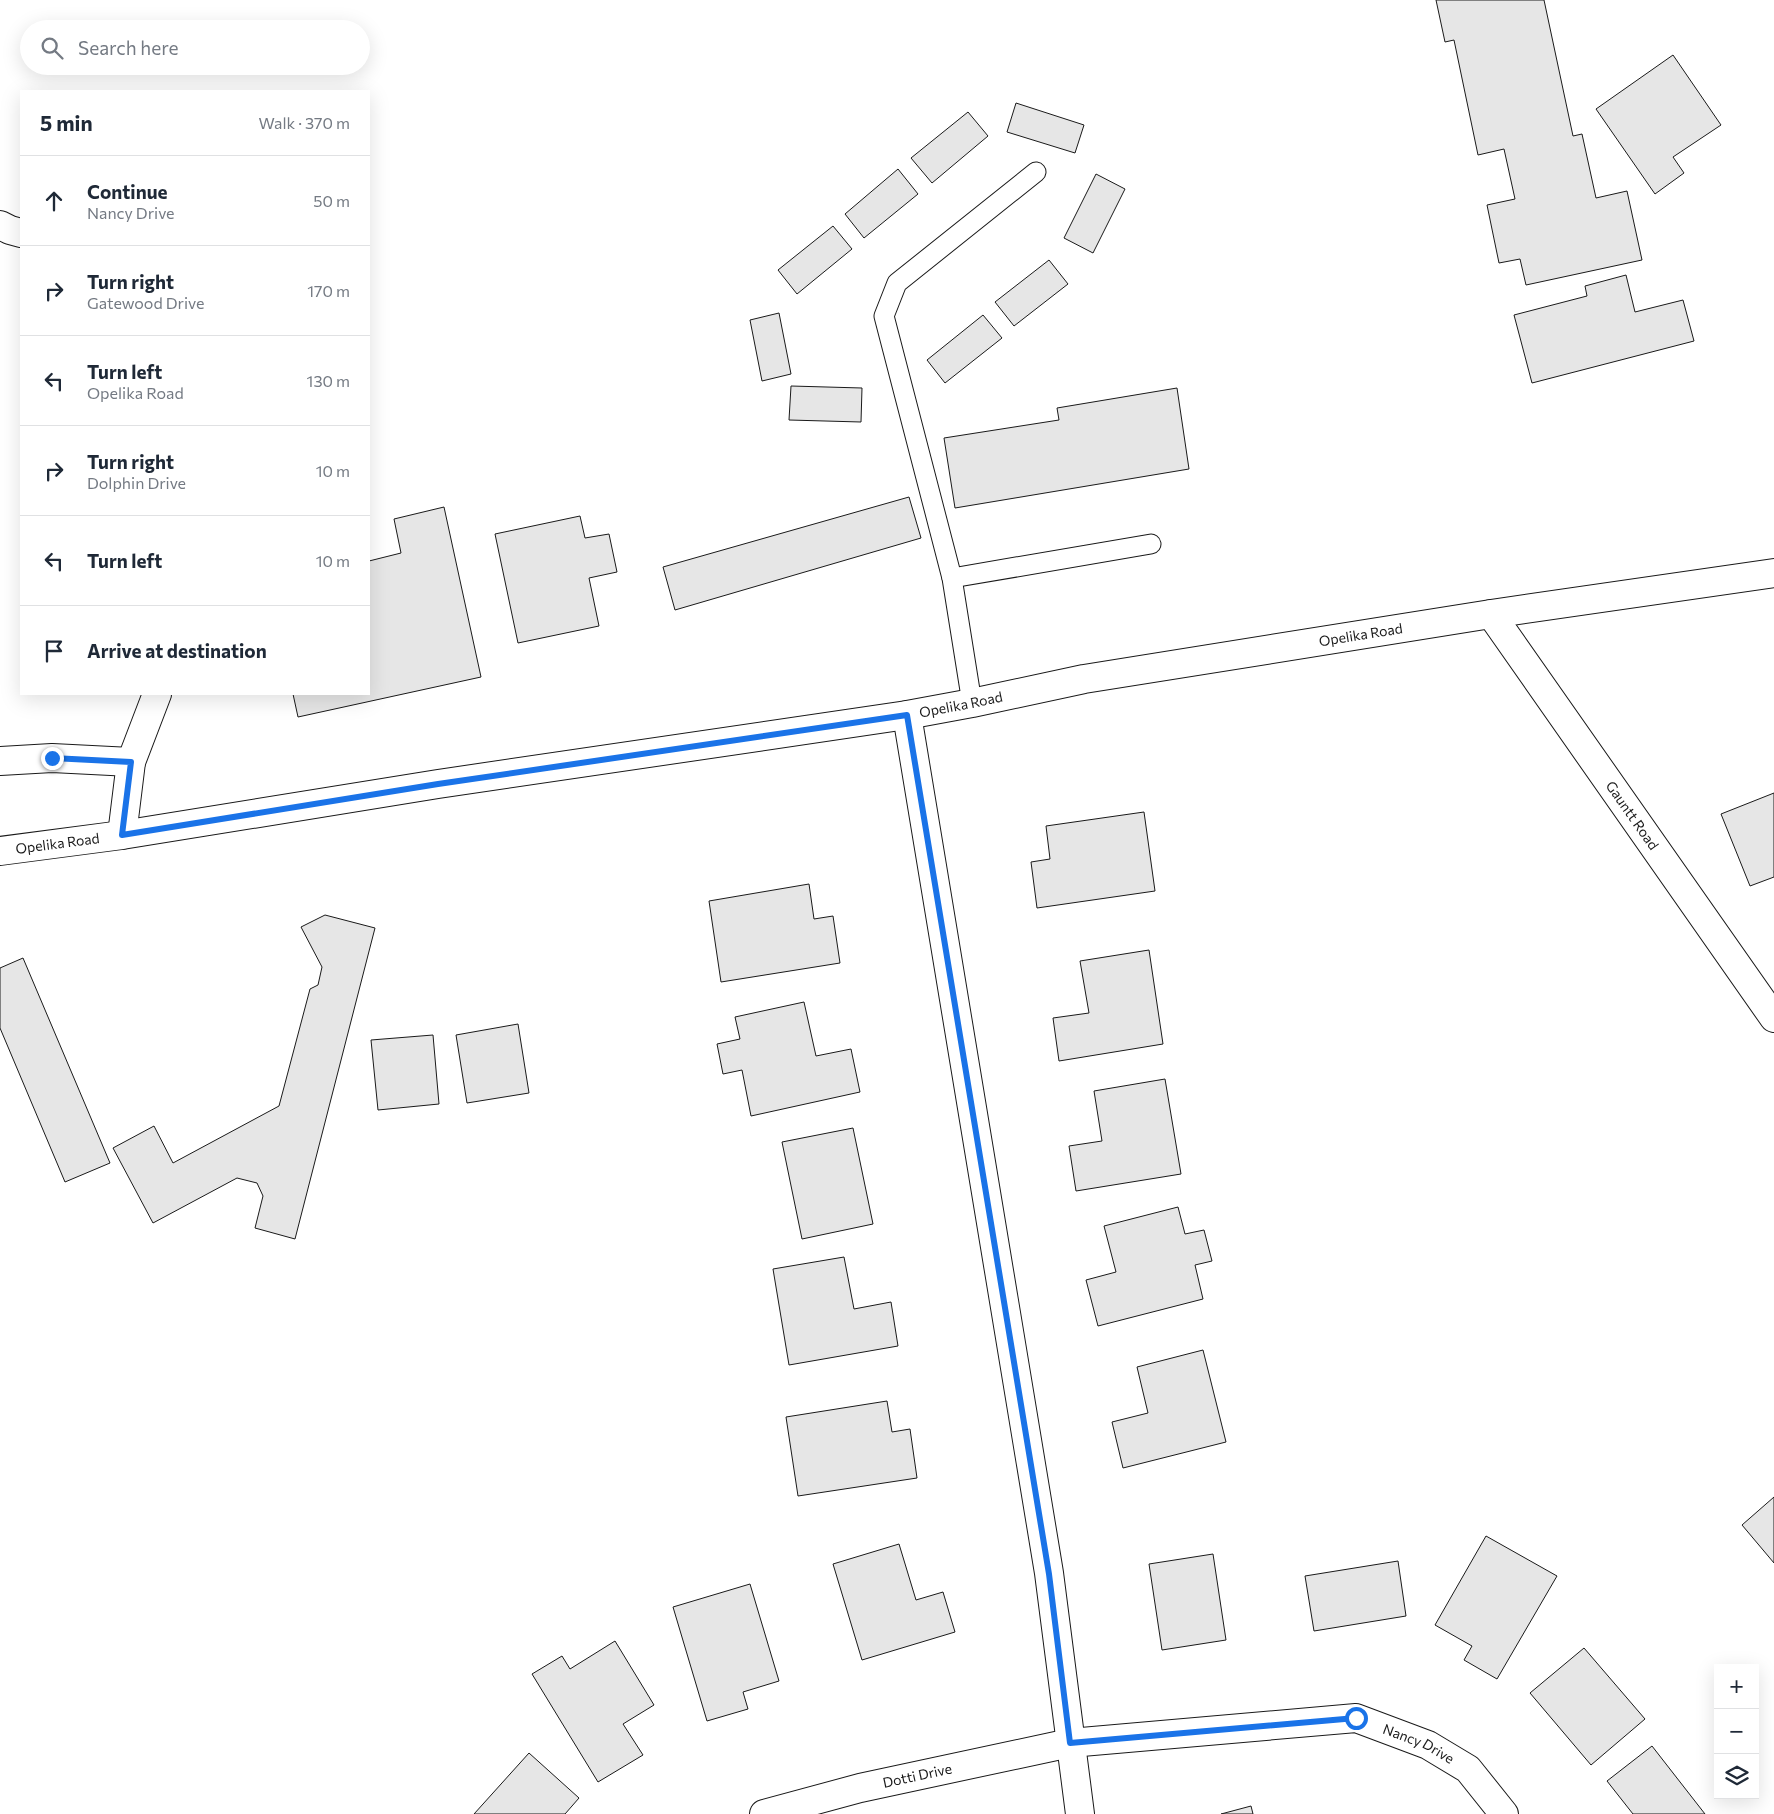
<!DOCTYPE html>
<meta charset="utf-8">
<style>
:root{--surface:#fff;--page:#f6f6f7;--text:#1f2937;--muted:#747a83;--line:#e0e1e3}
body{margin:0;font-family:Commissioner,sans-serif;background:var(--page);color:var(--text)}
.controls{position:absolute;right:15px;bottom:15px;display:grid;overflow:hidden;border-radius:0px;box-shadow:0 5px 20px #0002}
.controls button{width:45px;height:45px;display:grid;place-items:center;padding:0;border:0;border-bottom:1px solid var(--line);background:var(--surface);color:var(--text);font:25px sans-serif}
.stop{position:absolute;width:15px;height:15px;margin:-11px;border:4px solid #1a73e8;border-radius:50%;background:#fff}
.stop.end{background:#1a73e8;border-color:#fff;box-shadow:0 1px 5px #0008}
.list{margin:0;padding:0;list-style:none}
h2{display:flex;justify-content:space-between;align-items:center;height:65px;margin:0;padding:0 20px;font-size:21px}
h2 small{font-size:16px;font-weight:400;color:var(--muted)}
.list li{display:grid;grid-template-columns:32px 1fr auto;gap:15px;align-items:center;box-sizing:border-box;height:90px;padding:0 20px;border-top:1px solid var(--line)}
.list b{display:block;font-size:19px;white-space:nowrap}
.list p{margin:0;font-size:16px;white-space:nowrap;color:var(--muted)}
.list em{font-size:16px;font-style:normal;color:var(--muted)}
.icon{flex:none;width:28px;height:28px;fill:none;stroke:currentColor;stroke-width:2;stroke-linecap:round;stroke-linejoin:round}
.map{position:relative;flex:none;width:1774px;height:1814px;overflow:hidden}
.search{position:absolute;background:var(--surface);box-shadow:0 5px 20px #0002;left:20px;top:20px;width:350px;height:55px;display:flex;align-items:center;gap:12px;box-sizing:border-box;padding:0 18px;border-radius:28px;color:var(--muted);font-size:19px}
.panel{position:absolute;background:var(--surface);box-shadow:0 5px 20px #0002;left:20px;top:90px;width:350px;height:605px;border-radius:0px}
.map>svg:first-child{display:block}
.building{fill:#e6e6e6;stroke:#1a1a1a}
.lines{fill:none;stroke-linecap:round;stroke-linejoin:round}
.lane-casing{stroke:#1a1a1a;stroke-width:21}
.street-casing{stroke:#1a1a1a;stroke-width:30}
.secondary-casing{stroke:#1a1a1a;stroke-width:30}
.lane{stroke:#fff;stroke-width:19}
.street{stroke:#fff;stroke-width:28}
.secondary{stroke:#fff;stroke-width:28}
.route{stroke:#1a73e8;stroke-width:6}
.labels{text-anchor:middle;stroke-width:4;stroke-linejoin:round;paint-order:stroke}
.street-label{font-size:14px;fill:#1a1a1a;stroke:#fff}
</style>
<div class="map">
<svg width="1774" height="1814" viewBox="0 0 1774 1814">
<rect width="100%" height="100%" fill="#fff"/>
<g class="building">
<path d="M1436,0H1544L1573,136L1582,134L1596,198L1627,191L1642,260L1526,285L1520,259L1499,263L1487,205L1515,199L1504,149L1478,155L1454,40L1445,42Z"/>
<path d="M1673,55L1721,125L1673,157L1684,173L1655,194L1596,109Z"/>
<path d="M1016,103L1084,125L1075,153L1007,132Z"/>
<path d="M968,112L988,136L932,183L911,158Z"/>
<path d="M898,169L918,194L864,238L845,214Z"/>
<path d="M1096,174L1125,189L1093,253L1064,238Z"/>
<path d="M833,226L852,249L797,294L778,270Z"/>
<path d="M1049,260L1068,284L1014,326L995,302Z"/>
<path d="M1626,275L1635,312L1683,300L1694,341L1532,383L1514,315L1587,296L1585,286Z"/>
<path d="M779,313L791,374L762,381L750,320Z"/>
<path d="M983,315L1002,338L945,383L927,360Z"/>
<path d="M791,386L862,388L861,422L789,420Z"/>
<path d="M1177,388L1189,469L955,508L944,438L1059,420L1057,408Z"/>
<path d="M909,497L921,538L675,610L663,567Z"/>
<path d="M444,507L481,677L298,717L293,694H369V561L401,553L394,519Z"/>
<path d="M580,516L585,538L609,534L617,572L589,578L599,626L518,643L495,534Z"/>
<path d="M1774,793V877L1750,886L1721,814Z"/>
<path d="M1144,812L1155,891L1037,908L1031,862L1050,859L1046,826Z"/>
<path d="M809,884L814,919L833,916L840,963L721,982L709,901Z"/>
<path d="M325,915L375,928L295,1239L255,1228L263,1196L257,1183L237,1178L153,1223L113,1148L154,1126L173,1163L279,1106L310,989L318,985L322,967L301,927Z"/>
<path d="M1149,950L1163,1044L1059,1061L1053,1018L1089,1013L1080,961Z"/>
<path d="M23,958L110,1163L65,1182L0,1028V968Z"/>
<path d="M804,1002L816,1056L851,1049L860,1092L751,1116L742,1070L723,1074L717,1044L740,1039L735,1017Z"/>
<path d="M518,1024L529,1093L467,1103L456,1035Z"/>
<path d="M433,1035L439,1104L378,1110L371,1040Z"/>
<path d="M1165,1079L1181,1174L1076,1191L1069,1146L1102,1141L1094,1091Z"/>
<path d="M853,1128L873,1224L802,1239L782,1142Z"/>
<path d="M1178,1207L1185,1234L1204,1230L1212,1261L1195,1265L1203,1299L1098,1326L1086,1280L1116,1272L1104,1226Z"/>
<path d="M844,1257L854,1309L891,1302L898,1346L789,1365L773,1269Z"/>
<path d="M1203,1350L1226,1442L1123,1468L1112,1422L1148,1413L1137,1367Z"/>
<path d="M887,1401L892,1432L910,1429L917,1478L798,1496L786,1417Z"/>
<path d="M1774,1497V1563L1742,1525Z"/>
<path d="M1486,1536L1557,1576L1497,1679L1464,1660L1472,1646L1435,1625Z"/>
<path d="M899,1544L916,1600L943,1592L955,1632L862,1660L833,1564Z"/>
<path d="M1213,1554L1226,1640L1162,1650L1149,1564Z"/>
<path d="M1398,1561L1406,1616L1314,1631L1305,1576Z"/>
<path d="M750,1584L779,1681L743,1692L748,1709L707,1721L673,1607Z"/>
<path d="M615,1641L654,1705L623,1724L643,1755L598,1782L532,1674L562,1656L570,1669Z"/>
<path d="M1584,1648L1645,1719L1591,1765L1530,1693Z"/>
<path d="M1652,1746L1705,1814H1633L1607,1781Z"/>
<path d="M529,1753L579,1798L565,1814H474Z"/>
<path d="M1251,1806L1253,1814H1221Z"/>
</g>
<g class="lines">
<defs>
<g id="lane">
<path d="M952,578L1151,544"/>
<path d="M972,703L952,578L884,316L897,283L1036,172"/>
</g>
<g id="street">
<path d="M0,225L10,230L21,233"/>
<path id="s1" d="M1491,614L1774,1018"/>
<path d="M907,715L1049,1573L1080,1814"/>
<path d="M0,761L52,758L131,762"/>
<path d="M122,835L131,762L157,694"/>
<path id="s2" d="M764,1814L860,1788L1070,1743L1356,1718L1428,1745L1468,1769L1504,1814"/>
</g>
<g id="secondary">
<path id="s3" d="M0,851L122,835L438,784L907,715L972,703L1084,679L1491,614L1774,573"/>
</g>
</defs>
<use href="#lane" class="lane-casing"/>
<use href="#street" class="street-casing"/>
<use href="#secondary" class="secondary-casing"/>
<use href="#lane" class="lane"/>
<use href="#street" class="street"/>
<use href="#secondary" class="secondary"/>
</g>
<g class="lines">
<path class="route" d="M52,758L131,762L122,835L438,784L907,715L1049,1574L1070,1743L1356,1718"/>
</g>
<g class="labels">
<g class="street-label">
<text dy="5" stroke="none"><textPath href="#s3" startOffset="1378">Opelika Road</textPath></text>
<text dy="5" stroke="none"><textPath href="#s3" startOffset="972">Opelika Road</textPath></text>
<text dy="5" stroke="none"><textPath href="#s1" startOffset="246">Gauntt Road</textPath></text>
<text dy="5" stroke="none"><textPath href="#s3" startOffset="58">Opelika Road</textPath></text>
<text dy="5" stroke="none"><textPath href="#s2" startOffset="669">Nancy Drive</textPath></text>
<text dy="5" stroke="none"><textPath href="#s2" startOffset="158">Dotti Drive</textPath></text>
</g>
</g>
</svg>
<div class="controls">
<button>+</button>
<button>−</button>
<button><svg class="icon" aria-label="layers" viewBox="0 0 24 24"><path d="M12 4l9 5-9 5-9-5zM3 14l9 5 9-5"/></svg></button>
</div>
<div class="stop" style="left:1356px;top:1718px"></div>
<div class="stop end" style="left:52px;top:758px"></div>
<div class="search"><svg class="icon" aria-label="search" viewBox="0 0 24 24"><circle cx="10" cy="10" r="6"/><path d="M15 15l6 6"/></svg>Search here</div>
<section class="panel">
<h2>5 min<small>Walk · 370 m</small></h2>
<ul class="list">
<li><svg class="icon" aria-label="ahead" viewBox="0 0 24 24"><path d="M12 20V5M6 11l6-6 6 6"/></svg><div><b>Continue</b><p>Nancy Drive</p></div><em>50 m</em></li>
<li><svg class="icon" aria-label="right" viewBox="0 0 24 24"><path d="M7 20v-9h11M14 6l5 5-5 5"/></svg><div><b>Turn right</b><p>Gatewood Drive</p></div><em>170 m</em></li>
<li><svg class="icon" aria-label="left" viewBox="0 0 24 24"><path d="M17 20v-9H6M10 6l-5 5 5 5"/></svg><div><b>Turn left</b><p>Opelika Road</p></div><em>130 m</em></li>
<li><svg class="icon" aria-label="right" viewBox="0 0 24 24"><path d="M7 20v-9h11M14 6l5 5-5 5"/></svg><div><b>Turn right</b><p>Dolphin Drive</p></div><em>10 m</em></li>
<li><svg class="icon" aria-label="left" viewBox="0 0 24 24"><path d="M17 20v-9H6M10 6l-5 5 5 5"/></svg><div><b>Turn left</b></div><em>10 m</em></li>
<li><svg class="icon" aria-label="arrive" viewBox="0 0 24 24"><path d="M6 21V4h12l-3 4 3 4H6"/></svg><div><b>Arrive at destination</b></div></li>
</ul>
</section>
</div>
